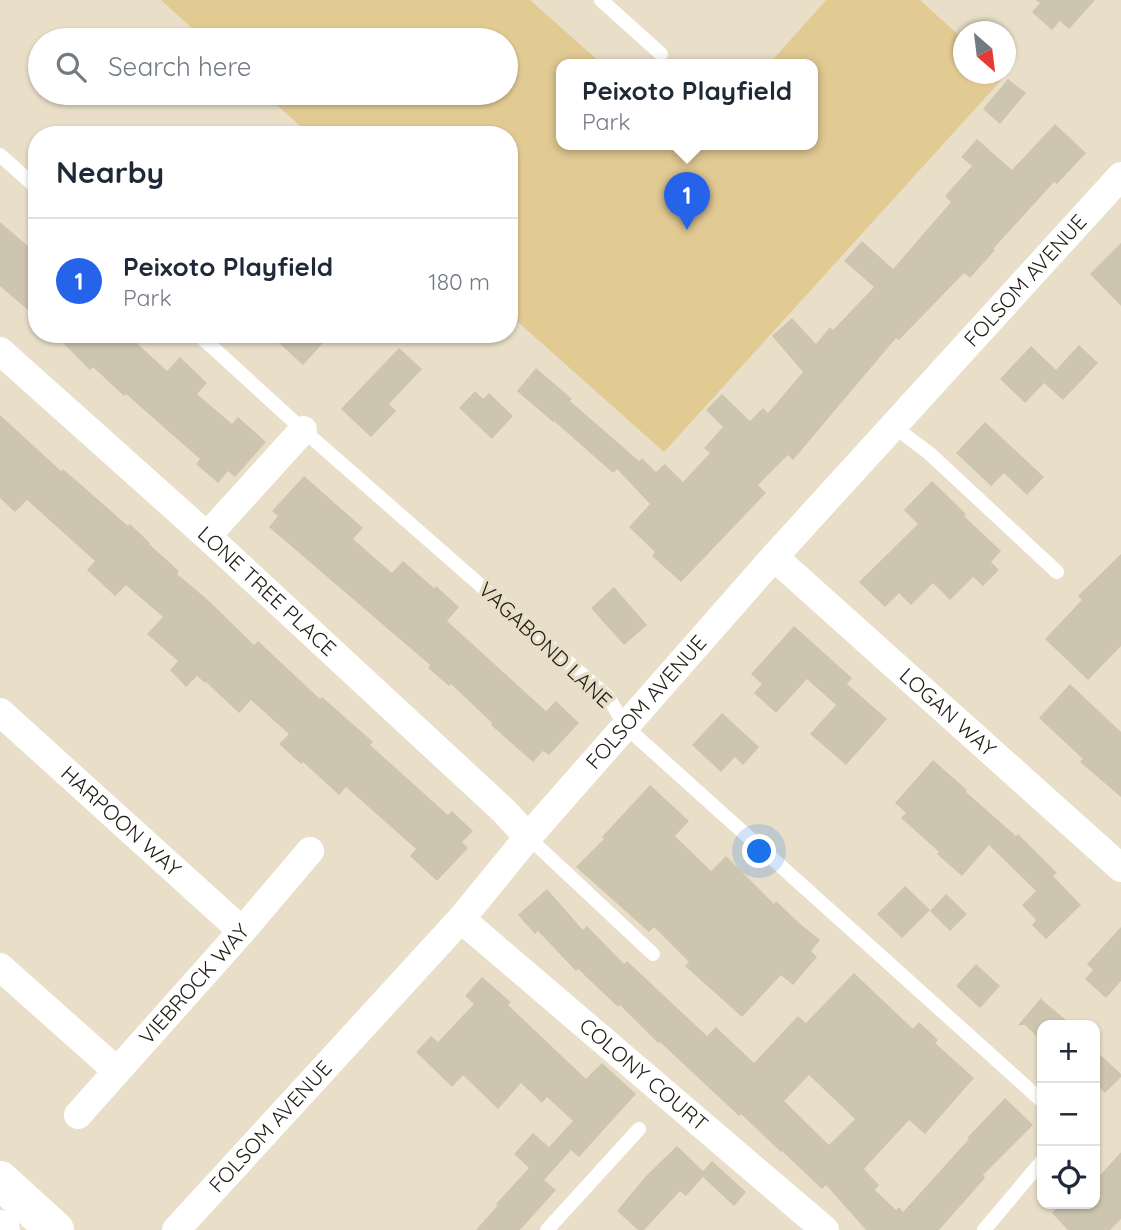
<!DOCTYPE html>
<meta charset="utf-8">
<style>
:root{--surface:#fff;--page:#f2f2f3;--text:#1f2937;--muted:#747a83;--line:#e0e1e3;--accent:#2563eb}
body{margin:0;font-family:Quicksand,sans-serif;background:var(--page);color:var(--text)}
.controls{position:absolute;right:21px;bottom:21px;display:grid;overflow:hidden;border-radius:14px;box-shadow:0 2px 5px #0004}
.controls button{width:63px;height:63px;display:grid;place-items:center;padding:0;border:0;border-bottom:2px solid var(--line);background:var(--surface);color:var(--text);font:35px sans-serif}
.compass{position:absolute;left:953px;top:21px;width:63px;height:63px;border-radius:50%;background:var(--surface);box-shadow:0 2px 5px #0004;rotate:152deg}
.you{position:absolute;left:760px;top:852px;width:24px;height:24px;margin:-18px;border:5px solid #fff;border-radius:50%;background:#1a73e8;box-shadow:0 0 0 10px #1a73e833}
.badge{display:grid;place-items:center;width:46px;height:46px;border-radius:50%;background:var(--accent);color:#fff;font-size:23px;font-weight:700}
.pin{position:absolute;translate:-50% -58px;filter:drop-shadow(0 2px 4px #0008)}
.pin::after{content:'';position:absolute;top:37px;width:24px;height:21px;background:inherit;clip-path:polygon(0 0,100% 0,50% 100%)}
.popup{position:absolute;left:556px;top:59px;width:262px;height:91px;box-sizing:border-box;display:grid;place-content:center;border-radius:14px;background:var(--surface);filter:drop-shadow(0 2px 5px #0005);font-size:23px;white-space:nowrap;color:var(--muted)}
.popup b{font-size:26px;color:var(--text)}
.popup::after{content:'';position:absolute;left:50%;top:100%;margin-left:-14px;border:14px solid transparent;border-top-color:var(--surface)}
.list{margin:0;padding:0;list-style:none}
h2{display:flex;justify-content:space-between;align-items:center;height:91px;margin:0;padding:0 28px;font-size:30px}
h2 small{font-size:23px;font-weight:400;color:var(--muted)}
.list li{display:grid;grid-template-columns:46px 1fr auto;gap:21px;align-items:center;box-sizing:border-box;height:126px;padding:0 28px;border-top:2px solid var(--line)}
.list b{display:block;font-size:26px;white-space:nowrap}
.list p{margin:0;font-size:23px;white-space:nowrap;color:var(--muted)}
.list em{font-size:23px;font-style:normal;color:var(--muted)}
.icon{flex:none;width:38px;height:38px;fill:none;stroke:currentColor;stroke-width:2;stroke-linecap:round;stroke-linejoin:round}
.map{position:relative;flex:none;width:1121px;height:1230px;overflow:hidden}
.search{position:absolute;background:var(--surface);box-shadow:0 2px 5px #0004;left:28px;top:28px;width:490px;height:77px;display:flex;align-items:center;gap:18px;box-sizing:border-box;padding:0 24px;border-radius:38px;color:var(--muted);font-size:26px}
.panel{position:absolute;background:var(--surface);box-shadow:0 2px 5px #0004;left:28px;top:126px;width:490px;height:217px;border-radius:28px}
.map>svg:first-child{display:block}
.green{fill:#e2ca93}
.building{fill:#cec5af;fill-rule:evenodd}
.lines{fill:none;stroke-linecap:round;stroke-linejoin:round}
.lane{stroke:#fff;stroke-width:14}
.street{stroke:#fff;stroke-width:28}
.secondary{stroke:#fff;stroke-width:38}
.labels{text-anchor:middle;stroke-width:7;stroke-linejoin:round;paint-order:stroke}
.street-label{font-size:21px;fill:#201d15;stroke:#e9dfc9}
</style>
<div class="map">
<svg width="1121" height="1230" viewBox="0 0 1121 1230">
<rect width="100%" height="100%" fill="#e9dfc9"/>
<path class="green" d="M161,0H530L602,64H561V144H693L695,146L697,144H813V64H769L826,0H920L963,39L964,74H1002L1005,76L664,452L509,314V135H310L264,93H506V40H205Z"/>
<g class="building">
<path d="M1036,0H1095L1069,29L1060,21L1052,30L1032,12L1040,3Z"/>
<path d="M1008,79L1026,93L1000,124L983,109Z"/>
<path d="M1055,124L1086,153L1057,184L1054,182L993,249L995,250L970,278L964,273L899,340L896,338L793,460L788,455L758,485L766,493L681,582L652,556L655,552L629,527L650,504L617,469L613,473L554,421L553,422L517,391L536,368L572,399L570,401L639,461L642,458L656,472L665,464L683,482L710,453L704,448L723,427L706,410L722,394L750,421L763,408L768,413L803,372L772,336L792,318L816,344L830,327L833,330L874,287L844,261L862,241L893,269L951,202L945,196L972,166L961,157L977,139L1012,170Z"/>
<path d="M0,222L37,254V318L0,286Z"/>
<path d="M1121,243V306L1090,274Z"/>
<path d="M54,334H127L167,371L180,357L207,383L197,394L232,424L238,417L266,442L235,477L228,471L218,483L196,464L200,459L126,394L124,396L93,367L90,370Z"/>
<path d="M269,334H331L303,365Z"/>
<path d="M1079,345L1098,363L1063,400L1044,383L1025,403L1000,379L1031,346L1056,370Z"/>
<path d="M399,348L422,369L389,404L396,411L371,437L341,409Z"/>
<path d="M475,391L483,399L489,393L513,416L492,439L459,408Z"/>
<path d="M0,415L61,471L63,469L128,526L130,524L150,543L149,544L179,571L177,574L208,600L254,645L258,641L320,699L322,697L355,726L373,742L370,745L448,815L452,811L473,831L462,842L468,848L437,881L410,856L416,849L346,787L339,795L303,762L301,764L279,744L289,734L251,700L239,713L206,682L205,683L197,676L186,687L170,670L178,661L147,634L163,617L126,585L115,596L87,570L95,561L27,500L15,512L0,498Z"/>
<path d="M985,422L1044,477L1027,495L1004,473L991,486L956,453Z"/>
<path d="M304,476L363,528L353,539L392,573L403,561L434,588L436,586L459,607L447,621L546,711L556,701L579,723L549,755L543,751L533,762L491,725L492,723L451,684L449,686L428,668L430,665L269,527L278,516L272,511Z"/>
<path d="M932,481L966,514L964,516L1001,551L991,562L999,570L983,586L973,577L950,600L933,583L911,605L899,593L885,607L859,582L918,524L904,510Z"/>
<path d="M1121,554V646L1088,680L1045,639L1082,600L1078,596Z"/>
<path d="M614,587L647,625L624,645L591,608Z"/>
<path d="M794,626L852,678L847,684L887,719L846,765L810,734L836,705L807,679L776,713L754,693L762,684L751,674Z"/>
<path d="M1070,684L1121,732V797L1080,762L1083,759L1039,718Z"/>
<path d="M722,713L759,747L743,765L735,757L721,772L692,745Z"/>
<path d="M933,760L967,790L966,792L1016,836L1018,834L1057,873L1053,876L1081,905L1046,939L1032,925L1036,920L1022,905L1036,891L989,845L962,876L937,854L939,852L901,818L906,813L895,803Z"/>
<path d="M650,785L689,821L675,836L711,871L726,856L774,904L776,901L799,923L820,940L811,951L817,957L793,985L781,975L742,1017L685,966L689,962L654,927L649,932L576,867L604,839L602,837Z"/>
<path d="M905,886L930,910L902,938L877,914Z"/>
<path d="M547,889L583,930L587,926L624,964L627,961L707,1036L716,1027L754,1063L798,1016L806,1023L854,973L913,1029L919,1022L938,1040L935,1043L974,1078L925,1134L909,1120L864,1169L879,1185L875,1190L896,1210L899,1207L903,1212L969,1139L967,1138L1005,1098L1033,1125L983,1175L985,1178L939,1230H866L826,1185L822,1189L782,1151L781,1152L741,1114L739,1116L660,1042L658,1043L620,1005L618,1007L578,969L576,971L538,931L535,934L518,915ZM809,1075L855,1119L829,1145L784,1101Z"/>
<path d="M946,894L967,914L950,931L930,911Z"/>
<path d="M1121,927V981L1106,998L1085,979L1093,970L1087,964Z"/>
<path d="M976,964L1000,986L980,1008L956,986Z"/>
<path d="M482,977L511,1002L508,1005L586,1079L602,1063L636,1094L579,1157L571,1150L544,1180L556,1190L520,1230H476L498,1205L496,1204L529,1168L514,1154L533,1133L549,1147L573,1121L547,1097L542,1103L521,1083L498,1109L463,1075L452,1087L416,1052L431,1036L438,1042L474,1004L465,996Z"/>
<path d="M1042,997V1000L1072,1025H1042V1041L1025,1025H1018Z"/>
<path d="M1095,1050L1121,1074V1077L1105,1093L1095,1083Z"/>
<path d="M677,1146L703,1171L712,1161L746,1192L734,1206L703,1177L686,1196L680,1191L644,1230H638L617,1211L646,1176Z"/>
<path d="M1121,1152V1219L1110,1230H1068L1052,1213L1061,1204H1095V1181Z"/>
</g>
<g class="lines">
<g class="lane">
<path d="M601,0L661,54"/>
<path d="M0,155L37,188"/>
<path d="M198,334L303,430L608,697L626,727L1042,1101"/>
<path d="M893,426L929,453L1057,572"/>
<path d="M528,837L653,954"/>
<path d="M547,1230L639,1129"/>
<path d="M984,1230L1042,1161"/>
</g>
<g class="street">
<path id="s1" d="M0,351L207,536L504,811L528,837"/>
<path d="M207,536L303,430"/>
<path id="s2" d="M774,557L1121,868"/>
<path id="s3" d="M0,712L242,931"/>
<path id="s4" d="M461,919L825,1230"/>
<path d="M0,967L117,1071"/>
<path id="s5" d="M78,1115L242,931L310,851"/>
<path id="s6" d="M176,1230L461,919L528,837L774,557L1121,176"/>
</g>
<g class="secondary">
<path d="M0,1180L55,1230"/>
<path d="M0,1229L1,1230"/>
</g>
</g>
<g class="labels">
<g class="street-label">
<text dy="7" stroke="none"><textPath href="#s6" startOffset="1274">FOLSOM AVENUE</textPath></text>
<text dy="7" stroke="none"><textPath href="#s1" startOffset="359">LONE TREE PLACE</textPath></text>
<text transform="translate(545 645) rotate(43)" y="7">VAGABOND LANE</text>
<text dy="7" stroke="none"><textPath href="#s6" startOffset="707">FOLSOM AVENUE</textPath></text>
<text dy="7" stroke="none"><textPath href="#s2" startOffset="233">LOGAN WAY</textPath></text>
<text dy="7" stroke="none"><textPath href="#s3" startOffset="163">HARPOON WAY</textPath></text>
<text dy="7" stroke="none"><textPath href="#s5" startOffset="175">VIEBROCK WAY</textPath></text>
<text dy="7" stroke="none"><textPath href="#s4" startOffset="240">COLONY COURT</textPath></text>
<text dy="7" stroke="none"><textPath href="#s6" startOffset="140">FOLSOM AVENUE</textPath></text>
</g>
</g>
</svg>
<div class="controls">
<button>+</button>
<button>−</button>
<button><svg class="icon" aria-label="locate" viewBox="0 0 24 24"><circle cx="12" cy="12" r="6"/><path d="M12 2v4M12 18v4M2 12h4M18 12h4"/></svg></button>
</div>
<svg class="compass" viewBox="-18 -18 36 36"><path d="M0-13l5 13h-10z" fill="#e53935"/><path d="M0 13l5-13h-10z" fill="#747a83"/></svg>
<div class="you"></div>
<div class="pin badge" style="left:687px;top:230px">1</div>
<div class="popup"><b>Peixoto Playfield</b>Park</div>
<div class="search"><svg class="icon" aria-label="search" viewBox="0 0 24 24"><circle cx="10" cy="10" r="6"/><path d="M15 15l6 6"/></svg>Search here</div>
<section class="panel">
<h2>Nearby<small></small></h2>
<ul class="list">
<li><span class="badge">1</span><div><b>Peixoto Playfield</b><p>Park</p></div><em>180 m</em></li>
</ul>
</section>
</div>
